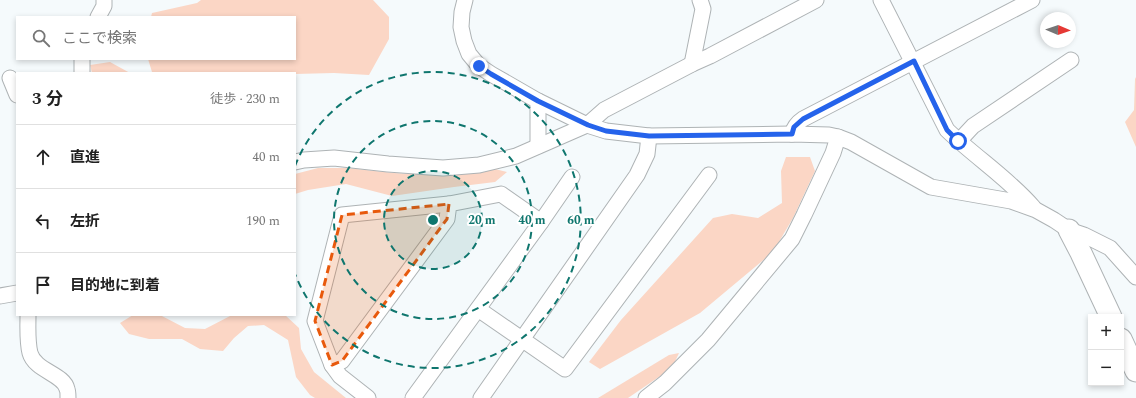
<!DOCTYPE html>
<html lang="ja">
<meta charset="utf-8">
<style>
:root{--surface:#fff;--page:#f6f6f6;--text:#222;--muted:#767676;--line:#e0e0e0}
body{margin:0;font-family:Spectral,"Noto Sans JP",serif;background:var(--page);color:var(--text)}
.controls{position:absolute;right:12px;bottom:12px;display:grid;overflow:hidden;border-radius:0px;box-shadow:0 2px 6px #0003}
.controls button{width:36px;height:36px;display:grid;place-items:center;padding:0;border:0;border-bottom:1px solid var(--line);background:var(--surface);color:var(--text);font:20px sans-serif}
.compass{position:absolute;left:1040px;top:12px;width:36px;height:36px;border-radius:50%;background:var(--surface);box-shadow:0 2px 6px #0003;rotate:92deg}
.stop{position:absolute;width:12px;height:12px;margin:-9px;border:3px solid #2563eb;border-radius:50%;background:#fff}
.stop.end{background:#2563eb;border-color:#fff;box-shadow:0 1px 4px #0008}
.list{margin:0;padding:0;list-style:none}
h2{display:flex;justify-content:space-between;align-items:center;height:52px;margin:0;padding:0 16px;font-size:17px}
h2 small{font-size:13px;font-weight:400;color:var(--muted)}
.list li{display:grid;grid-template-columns:26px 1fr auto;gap:12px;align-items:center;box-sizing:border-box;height:64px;padding:0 16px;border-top:1px solid var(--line)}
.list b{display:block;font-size:15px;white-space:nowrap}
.list em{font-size:13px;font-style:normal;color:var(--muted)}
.icon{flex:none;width:22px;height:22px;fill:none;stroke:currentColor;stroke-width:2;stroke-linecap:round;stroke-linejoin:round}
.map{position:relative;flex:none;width:1136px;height:398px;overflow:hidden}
.search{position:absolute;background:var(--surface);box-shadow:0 2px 6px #0003;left:16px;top:16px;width:280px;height:44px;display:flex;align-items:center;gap:10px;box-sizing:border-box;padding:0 14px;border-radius:0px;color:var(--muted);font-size:15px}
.panel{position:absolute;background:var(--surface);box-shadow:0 2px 6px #0003;left:16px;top:72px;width:280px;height:244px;border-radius:0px}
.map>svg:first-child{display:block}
.green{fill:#fbd6c5}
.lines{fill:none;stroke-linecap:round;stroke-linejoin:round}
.street-casing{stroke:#aeb3b5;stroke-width:17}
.secondary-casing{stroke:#aeb3b5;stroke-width:23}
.street{stroke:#fff;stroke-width:15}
.secondary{stroke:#fff;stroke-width:21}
.route{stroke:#2563eb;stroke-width:5}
.marked{fill:#e8590c;fill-opacity:0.2;stroke:#e8590c;stroke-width:3;stroke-dasharray:8 5;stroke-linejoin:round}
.ring{fill:none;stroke:#0f766e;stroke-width:2;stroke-dasharray:7 5}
.centre{fill:#0f766e;stroke:#fff;stroke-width:2}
.ring-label{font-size:12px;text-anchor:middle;font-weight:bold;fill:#0f766e;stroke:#fff;stroke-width:4;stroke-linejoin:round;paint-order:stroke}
</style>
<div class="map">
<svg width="1136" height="398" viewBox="0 0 1136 398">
<rect width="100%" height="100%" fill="#f5fafc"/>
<g class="green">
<path d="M201,0H373L389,17V39L369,75L334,73L295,74V73H151L152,72L148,59H295V17H151L152,13L197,3Z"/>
<path d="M110,62L130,73H92L90,65Z"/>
<path d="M1136,77V147L1125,122L1134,110L1135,79Z"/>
<path d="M786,157H810L815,171L793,218L773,252L700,313L600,369L589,362L621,320L713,218L732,214L758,218L782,203L781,171Z"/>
<path d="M318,168H347L394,173L446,176L495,169L507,172L495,182L454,187L392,196L346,184L308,190L295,194V174Z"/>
<path d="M133,315H160L185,328L205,329L232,315H285L299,328L301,349L314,372L346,398H315L310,395L296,377L288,340L264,325L248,326L234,338L223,351L200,349L182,339H149L129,334L120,323Z"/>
<path d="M679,353L672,368L628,398H598L669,355Z"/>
</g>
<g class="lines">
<defs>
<g id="street">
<path d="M465,0L462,12L461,27L464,41L469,54L479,66L491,74L538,101L587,125L606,131L649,136L792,134L829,135L838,137L851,142L931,187L1011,201L1036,210L1054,220L1069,230L1084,235L1110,248L1136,277"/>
<path d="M881,0L947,130C975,157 1008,178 1033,207"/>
<path d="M98,17L104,6V0"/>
<path d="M82,59V73"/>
<path d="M692,64L703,9L700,0"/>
<path d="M10,78L17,95"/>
<path d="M792,134C794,127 797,123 803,119L1032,0"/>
<path d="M959,141L973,126L1071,60"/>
<path d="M538,146V101"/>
<path d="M295,162L304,160L334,158L388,164L443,168L479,165L516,156L587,125L604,110L692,64L710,56L816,0"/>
<path d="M0,296L17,293"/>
<path d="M478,309L565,369L709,175"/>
<path d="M28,315C28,327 27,341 30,353C35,371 64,374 67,389C68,391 68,395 68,398"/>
<path d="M332,365L342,361L447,219L449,204L501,194L541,222"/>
<path d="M368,398L340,376L332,365L315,321L342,215L449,204"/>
<path d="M413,398L541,222L572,177"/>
<path d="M481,398L637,175L647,154L649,136"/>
<path d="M646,398L665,383L708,340L792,239L804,215L833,153L838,137"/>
</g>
<g id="secondary">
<path d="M1069,230L1081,253L1111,317"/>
<path d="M1121,339L1136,371"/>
</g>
</defs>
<use href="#street" class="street-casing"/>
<use href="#secondary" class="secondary-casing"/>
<use href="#street" class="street"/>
<use href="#secondary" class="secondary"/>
</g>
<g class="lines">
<path class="route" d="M479,66L491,74L538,101L588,125L606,131L649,136L792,134L794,127L803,119L914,61L947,130L958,141"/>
</g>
<path class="marked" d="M449,204L447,219L342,361L332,365L315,321L342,215Z"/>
<circle cx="433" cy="220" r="49" fill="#0f766e" fill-opacity=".12"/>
<g class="ring">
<circle cx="433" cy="220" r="49"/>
<circle cx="433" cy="220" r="99"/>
<path d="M295 166A148 148 0 1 1 295 274"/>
</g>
<circle cx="433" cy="220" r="6" class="centre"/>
<g class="ring-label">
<text x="482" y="224">20 m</text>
<text x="532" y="224">40 m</text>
<text x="581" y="224">60 m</text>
</g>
</svg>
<div class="controls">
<button>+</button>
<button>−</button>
</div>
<svg class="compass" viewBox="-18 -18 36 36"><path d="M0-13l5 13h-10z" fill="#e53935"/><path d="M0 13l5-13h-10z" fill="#767676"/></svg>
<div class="stop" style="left:958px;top:141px"></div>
<div class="stop end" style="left:479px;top:66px"></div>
<div class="search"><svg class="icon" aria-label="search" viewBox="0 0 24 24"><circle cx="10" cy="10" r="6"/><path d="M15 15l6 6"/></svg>ここで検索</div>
<section class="panel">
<h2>3 分<small>徒歩 · 230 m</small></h2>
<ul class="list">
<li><svg class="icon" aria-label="ahead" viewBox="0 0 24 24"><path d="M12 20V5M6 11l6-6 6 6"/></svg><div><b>直進</b></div><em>40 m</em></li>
<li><svg class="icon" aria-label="left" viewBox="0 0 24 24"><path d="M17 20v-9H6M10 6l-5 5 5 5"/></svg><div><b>左折</b></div><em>190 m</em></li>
<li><svg class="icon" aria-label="arrive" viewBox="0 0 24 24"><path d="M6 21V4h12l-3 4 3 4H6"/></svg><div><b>目的地に到着</b></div></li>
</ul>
</section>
</div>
